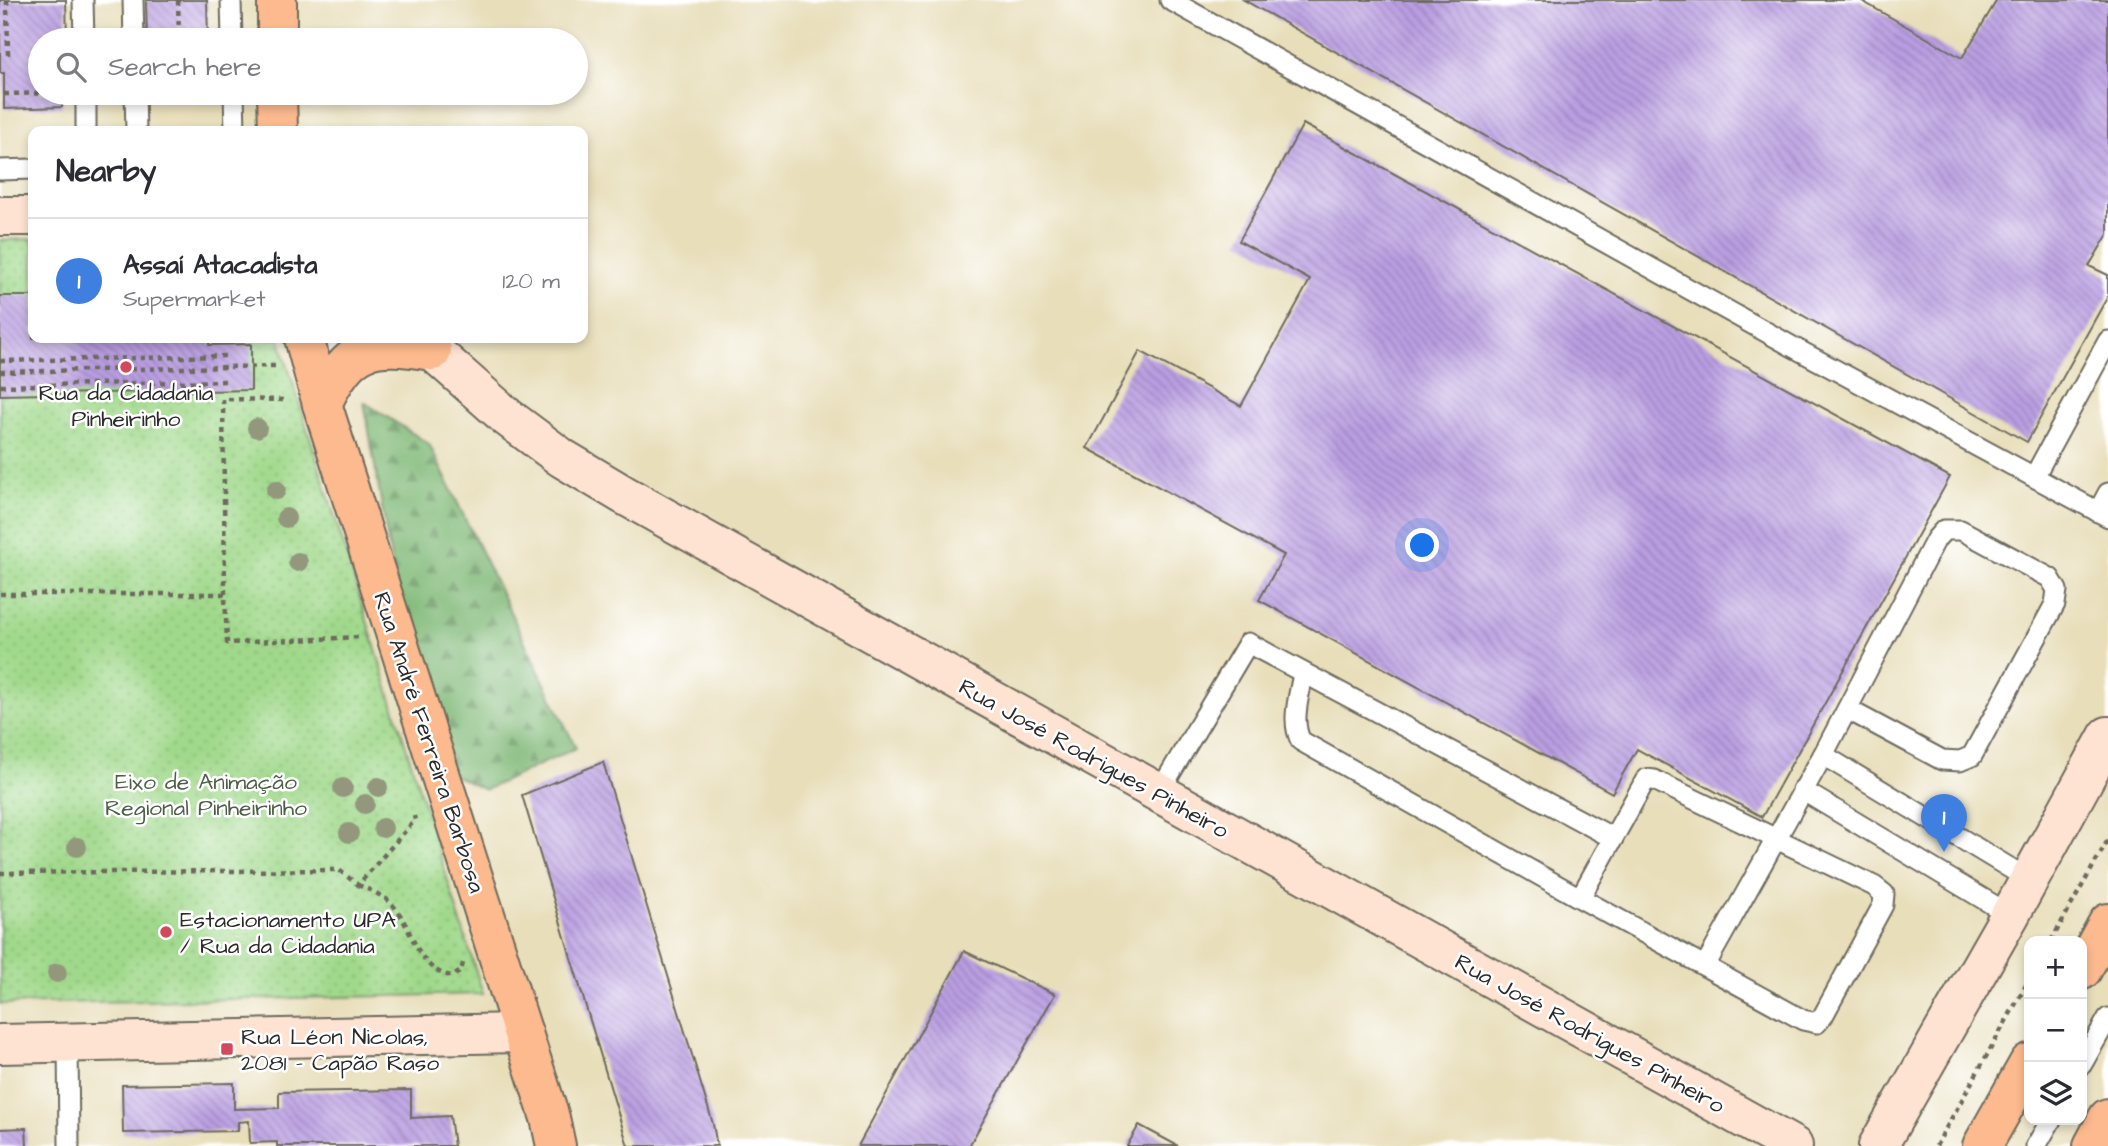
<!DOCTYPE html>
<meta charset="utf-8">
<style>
:root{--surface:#fff;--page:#f7f7f7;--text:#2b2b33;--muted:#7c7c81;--line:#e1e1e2;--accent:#d1495b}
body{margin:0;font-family:"Architects Daughter",sans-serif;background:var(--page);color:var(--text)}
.controls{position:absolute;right:21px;bottom:21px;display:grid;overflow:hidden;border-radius:14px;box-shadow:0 4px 10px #0003}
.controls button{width:63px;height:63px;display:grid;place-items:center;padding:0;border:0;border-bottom:2px solid var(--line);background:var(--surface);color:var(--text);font:35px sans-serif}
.you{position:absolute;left:1423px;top:546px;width:24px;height:24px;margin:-18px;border:5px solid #fff;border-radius:50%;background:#1a73e8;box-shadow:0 0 0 10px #1a73e833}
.badge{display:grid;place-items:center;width:46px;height:46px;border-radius:50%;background:var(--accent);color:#fff;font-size:23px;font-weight:700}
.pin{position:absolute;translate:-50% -58px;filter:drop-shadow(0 2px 4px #0008)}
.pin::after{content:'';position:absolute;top:37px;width:24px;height:21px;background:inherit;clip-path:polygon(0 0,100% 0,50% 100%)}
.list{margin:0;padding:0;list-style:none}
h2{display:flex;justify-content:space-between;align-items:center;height:91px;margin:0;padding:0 28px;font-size:30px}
h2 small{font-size:23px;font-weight:400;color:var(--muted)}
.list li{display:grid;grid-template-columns:46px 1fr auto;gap:21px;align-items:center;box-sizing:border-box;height:126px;padding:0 28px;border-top:2px solid var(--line)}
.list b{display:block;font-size:26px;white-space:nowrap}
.list p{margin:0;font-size:23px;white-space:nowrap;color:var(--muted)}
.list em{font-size:23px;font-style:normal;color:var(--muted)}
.icon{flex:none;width:38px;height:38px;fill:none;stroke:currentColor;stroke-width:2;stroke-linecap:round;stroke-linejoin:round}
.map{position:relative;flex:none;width:2108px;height:1146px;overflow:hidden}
.search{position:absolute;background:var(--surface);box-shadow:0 4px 10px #0003;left:28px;top:28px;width:560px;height:77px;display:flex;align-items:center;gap:18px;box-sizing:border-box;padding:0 24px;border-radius:38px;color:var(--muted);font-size:26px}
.panel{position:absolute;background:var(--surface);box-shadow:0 4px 10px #0003;left:28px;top:126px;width:560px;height:217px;border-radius:14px}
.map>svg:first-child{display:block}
.forest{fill:url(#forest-firs);stroke:#567251;stroke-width:2}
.park{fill:url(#park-dots);stroke:#66825b;stroke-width:2}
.building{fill:url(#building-back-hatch)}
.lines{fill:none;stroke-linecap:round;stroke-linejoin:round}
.lane-casing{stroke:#6d6a5d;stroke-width:23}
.secondary-casing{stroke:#6d6a5d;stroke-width:42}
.primary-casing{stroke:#6d6a5d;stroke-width:42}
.highway-casing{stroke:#6d6a5d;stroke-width:42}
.path{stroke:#6d6a5d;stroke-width:4.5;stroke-dasharray:5 5;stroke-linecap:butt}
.lane{stroke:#fff;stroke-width:19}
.secondary{stroke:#fee3d2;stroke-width:38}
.primary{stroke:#fcba8e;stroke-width:38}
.highway{stroke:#fcba8e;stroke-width:38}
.tree{fill:#93987b}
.poi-dot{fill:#d1495b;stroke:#fff;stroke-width:2.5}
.labels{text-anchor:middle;stroke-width:5;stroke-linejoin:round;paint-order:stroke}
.poi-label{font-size:23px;fill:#2b2b2b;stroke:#fff;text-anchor:start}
.street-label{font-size:23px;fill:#2b2b2b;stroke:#fff}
.park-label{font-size:23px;fill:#4e5f48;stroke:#fff}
</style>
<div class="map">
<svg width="2108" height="1146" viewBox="0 0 2108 1146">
<defs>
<pattern id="forest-firs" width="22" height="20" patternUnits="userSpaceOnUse" patternTransform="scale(1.75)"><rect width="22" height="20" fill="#80b977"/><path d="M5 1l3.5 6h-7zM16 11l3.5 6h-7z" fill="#699762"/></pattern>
<pattern id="park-dots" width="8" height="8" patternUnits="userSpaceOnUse" patternTransform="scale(1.75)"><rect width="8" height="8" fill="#a0d98b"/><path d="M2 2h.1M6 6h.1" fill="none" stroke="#8aba78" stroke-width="1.8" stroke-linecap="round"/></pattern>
<pattern id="building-back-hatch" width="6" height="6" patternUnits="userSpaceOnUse" patternTransform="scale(1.75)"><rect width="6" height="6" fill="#ba9ee2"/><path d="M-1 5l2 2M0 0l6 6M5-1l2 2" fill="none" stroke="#9781b7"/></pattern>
</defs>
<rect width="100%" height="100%" fill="#fff"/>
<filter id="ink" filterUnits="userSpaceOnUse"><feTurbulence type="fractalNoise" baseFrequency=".0143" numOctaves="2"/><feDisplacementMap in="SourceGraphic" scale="14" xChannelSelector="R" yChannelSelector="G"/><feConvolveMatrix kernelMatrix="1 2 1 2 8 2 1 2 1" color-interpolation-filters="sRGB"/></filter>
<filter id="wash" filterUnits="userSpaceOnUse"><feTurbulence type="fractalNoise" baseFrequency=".00686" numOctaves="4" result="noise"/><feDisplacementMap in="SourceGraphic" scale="28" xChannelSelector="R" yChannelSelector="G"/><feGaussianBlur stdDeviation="1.57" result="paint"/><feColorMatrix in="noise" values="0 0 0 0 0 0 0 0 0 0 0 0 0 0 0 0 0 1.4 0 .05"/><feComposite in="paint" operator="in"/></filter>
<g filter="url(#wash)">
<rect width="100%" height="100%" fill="#e8deba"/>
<path class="forest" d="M364,402L429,444L576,748L485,790L443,770L395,583Z"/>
<path class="park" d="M33,239V338H279L483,994L0,1004V240Z"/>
<g id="blocks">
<g class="building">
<path d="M0,0H66L67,40H40V93H62V107L4,109V73H0Z"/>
<path d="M146,0H207L208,40H147Z"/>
<path d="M1244,0H1860L1962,58L1997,0H2108V234L2089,266L2108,275V296L2027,442Z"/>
<path d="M1303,124L1950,477L1762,817L1637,749L1612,793L1259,600L1284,555L1087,448L1140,351L1241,406L1310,280L1239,241Z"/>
<path d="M0,296H33V338H209V345L251,344V390L0,395Z"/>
<path d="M603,762L713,1124L717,1146H628L522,795Z"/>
<path d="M964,951L1055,994L969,1146H858Z"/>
<path d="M234,1083V1109L279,1108V1092L411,1090V1118L450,1116L454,1146H277V1142L250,1143L249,1121L238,1122V1131L123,1133L122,1085Z"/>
<path d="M1139,1125L1178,1146H1127Z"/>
<path d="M26,1128L27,1146H0V1129Z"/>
</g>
</g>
</g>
<g filter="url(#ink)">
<use href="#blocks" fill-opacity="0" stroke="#6d6a5d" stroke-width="2"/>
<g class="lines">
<defs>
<g id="lane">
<path d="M83,0L84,40"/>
<path d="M133,0L134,40"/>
<path d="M231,0L232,40"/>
<path d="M1170,0L1793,347L2108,517"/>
<path d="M86,93V131"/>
<path d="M135,93L136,131"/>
<path d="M234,93L235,131"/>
<path d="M0,170L33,169"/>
<path d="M2034,477L2108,341"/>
<path d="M2098,512L2108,493"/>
<path d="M1303,673C1300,694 1290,721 1301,741L1580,898L1803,1020L1817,1023L1823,1016L1883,905L1884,894L1874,886L1654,780L1646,779L1580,898"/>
<path d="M1823,755L2028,879"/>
<path d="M1802,790L2010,915"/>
<path d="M1158,794L1248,643L1613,838"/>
<path d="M1705,966L1823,755L1936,539L1944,530H1961L2050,578L2057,590L2055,604L1972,756L1960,761L1942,760L1847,709"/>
<path d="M68,1043L69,1146"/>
<path d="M2082,1064L2108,1018"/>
<path d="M2036,1146L2051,1120"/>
</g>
<g id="secondary">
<path d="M0,216H33"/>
<path d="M418,338L507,417L562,458L624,495L1793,1146"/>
<path d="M0,1044L523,1033"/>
<path d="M1878,1146L2010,915L2108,736"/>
</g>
<g id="primary">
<path d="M277,0V40"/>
<path d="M277,93L278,131"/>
<path d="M304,338L322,404L550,1118L556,1146"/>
<path d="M322,404C350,345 370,341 432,351"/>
</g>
<g id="highway">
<path d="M2082,970L2108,923"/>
<path d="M1982,1146L2029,1063"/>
<path d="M2093,1146L2108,1118"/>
</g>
</defs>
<use href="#lane" class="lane-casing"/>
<use href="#secondary" class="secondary-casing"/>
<use href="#primary" class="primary-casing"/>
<use href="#highway" class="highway-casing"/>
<g class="path">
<path d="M7,0L8,55"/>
<path d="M178,0L179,40"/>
<path d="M4,94L61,93"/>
<path d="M0,361L227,356"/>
<path d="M0,372L275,366"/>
<path d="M0,386L227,381"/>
<path d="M0,594H225L227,643L361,637"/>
<path d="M225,594L223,399L286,400"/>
<path d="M0,873L339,870L358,885L415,820L414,816"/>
<path d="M358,885C369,890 383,895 392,904C414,928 416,972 453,976L461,971L463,963"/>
<path d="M2051,941L2108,840"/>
<path d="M1936,1146L2029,980"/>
</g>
<use href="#lane" class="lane"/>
<use href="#secondary" class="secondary"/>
<use href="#primary" class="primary"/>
<use href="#highway" class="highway"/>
</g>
<g class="tree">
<circle cx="257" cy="428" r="10"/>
<circle cx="276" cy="490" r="10"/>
<circle cx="286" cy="518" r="10"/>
<circle cx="298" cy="562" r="10"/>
<circle cx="378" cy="787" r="10"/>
<circle cx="343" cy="788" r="10"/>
<circle cx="365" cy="804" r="10"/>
<circle cx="383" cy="828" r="10"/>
<circle cx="349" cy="833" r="10"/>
<circle cx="77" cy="847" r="10"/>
<circle cx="57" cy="973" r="10"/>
</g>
</g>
<g class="poi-dot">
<circle cx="126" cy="367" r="7"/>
<circle cx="166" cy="932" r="7"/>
<rect x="220" y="1042" width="14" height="14" rx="3.5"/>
</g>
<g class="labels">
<g class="poi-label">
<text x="126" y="400" text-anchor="middle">Rua da Cidadania<tspan x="126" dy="26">Pinheirinho</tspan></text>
<text x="180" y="927">Estacionamento UPA<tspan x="180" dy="26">/ Rua da Cidadania</tspan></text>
<text x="241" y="1044">Rua Léon Nicolas,<tspan x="241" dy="26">2081 - Capão Raso</tspan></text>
</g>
<g class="street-label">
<text transform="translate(430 742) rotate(72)" y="8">Rua André Ferreira Barbosa</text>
<text transform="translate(1094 758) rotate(29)" y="8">Rua José Rodrigues Pinheiro</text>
<text transform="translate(1590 1033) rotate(29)" y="8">Rua José Rodrigues Pinheiro</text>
</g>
<g class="park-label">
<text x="206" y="789">Eixo de Animação<tspan x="206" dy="26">Regional Pinheirinho</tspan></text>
</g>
</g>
</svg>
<div class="controls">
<button>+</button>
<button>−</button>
<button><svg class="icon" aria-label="layers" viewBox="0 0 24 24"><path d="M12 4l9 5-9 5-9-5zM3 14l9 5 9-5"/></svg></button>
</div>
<div class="you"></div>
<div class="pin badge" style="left:1944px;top:852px;background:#3f7fe0">1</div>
<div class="search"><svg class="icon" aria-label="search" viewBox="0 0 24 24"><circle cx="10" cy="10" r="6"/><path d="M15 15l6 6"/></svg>Search here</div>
<section class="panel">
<h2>Nearby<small></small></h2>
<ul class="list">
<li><span class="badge" style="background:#3f7fe0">1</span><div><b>Assaí Atacadista</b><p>Supermarket</p></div><em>120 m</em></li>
</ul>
</section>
</div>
